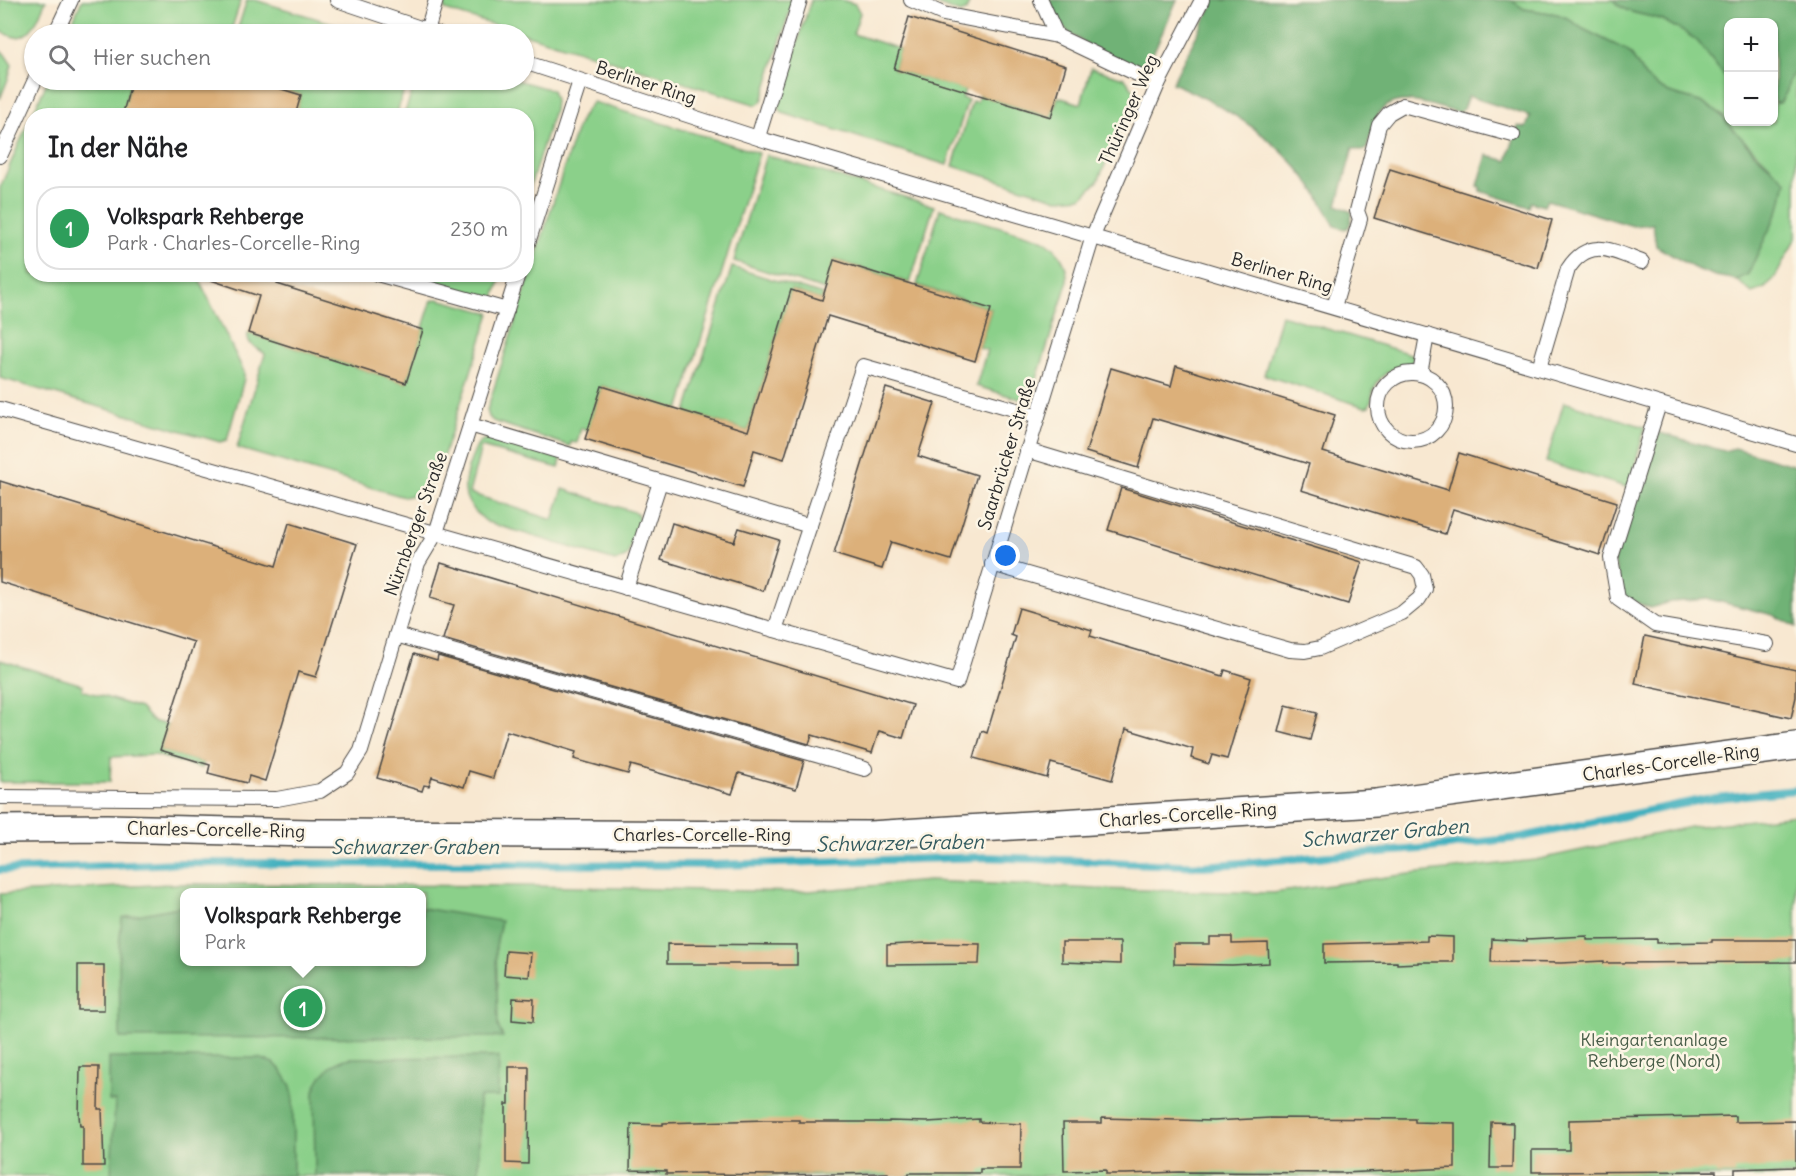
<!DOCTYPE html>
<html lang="de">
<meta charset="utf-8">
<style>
:root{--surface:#fff;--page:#f6f6f6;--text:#202124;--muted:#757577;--line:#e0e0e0;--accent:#111827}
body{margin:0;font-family:Delius,sans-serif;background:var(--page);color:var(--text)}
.controls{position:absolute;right:18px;top:18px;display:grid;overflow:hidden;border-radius:12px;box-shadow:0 2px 4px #0004}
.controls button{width:54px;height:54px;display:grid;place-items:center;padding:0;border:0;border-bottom:2px solid var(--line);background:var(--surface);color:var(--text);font:30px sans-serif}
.you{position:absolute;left:1006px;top:556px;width:21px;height:21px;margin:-15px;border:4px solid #fff;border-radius:50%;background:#1a73e8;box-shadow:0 0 0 9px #1a73e833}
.badge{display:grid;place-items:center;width:39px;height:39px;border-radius:50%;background:var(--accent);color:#fff;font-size:20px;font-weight:700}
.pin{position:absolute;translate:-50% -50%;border:3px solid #fff;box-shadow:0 2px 6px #0006}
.popup{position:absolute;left:180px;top:888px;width:246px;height:78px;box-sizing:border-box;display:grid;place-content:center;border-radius:12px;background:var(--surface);filter:drop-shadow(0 2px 4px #0005);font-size:20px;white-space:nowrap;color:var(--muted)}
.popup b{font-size:22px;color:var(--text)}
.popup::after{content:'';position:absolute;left:50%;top:100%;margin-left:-12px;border:12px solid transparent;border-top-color:var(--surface)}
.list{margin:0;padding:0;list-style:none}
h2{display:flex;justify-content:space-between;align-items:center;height:78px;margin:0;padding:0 24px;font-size:26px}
h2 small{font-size:20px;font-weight:400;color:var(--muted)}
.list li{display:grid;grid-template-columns:39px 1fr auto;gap:18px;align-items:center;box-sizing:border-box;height:84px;margin:0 12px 12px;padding:0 12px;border:2px solid var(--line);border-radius:24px}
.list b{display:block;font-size:22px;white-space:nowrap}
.list p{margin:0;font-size:20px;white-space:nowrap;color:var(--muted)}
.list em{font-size:20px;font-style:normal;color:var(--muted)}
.icon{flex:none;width:33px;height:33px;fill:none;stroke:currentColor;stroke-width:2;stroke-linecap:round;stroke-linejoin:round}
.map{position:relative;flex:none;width:1796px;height:1176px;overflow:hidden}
.search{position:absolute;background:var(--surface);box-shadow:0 2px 4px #0004;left:24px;top:24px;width:510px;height:66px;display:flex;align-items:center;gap:15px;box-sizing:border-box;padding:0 21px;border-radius:33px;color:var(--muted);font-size:22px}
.panel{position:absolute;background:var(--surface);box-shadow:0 2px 4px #0004;left:24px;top:108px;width:510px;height:174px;border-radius:24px}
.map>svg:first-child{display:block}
.green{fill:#8bd08a;stroke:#5b7e5a;stroke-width:1.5;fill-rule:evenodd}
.forest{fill:#70b276;stroke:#4e6e50;stroke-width:1.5}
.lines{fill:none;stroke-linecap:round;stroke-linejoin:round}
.stream{stroke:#43b1bf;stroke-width:8}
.building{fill:#dcb07a}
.lane-casing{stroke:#4a4744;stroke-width:16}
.street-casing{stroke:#4a4744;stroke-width:30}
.lane{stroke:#fff;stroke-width:14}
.street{stroke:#fff;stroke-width:27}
.labels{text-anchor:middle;stroke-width:5;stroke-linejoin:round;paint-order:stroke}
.street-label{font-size:18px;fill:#2b2b2b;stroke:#fcf5e5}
.park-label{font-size:18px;fill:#485d48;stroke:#fcf5e5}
.water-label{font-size:20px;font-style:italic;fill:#335a5f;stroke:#fcf5e5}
</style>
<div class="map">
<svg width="1796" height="1176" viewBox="0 0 1796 1176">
<rect width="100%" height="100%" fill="#fcf5e5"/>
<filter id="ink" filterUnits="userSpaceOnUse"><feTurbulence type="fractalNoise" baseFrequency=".0167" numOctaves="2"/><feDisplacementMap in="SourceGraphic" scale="12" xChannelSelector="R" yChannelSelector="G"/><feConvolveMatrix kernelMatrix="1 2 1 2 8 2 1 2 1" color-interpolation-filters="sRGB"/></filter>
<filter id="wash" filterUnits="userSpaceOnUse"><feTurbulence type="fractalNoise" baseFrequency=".008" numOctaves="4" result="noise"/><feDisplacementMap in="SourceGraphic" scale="24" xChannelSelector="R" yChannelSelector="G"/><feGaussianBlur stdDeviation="1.35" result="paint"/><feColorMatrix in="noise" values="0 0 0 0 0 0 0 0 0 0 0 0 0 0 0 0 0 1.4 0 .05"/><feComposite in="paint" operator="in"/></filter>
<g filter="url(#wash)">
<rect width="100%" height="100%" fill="#f8e8d1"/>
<g class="green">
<path d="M0,0H46C40,13 33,38 15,37C10,36 4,33 0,31Z"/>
<path d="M82,0H241L230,34H67Z"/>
<path d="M247,0H255L368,34H236Z"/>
<path d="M444,0H793L762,101L757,105L445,10Z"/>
<path d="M811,0H841L855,4L860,13L853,34L900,49L894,69L965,90L962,98L968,100L947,165L782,113L778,105Z"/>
<path d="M929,0H970L966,11L960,13L931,2Z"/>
<path d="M1511,0H1613C1626,15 1642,13 1659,19C1665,21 1696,38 1699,43C1709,55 1716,68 1728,79V122H1774V103H1780C1786,93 1787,79 1796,71V238L1776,276L1765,288L1752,293L1737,280L1748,274L1758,252L1770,165L1732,129L1724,117L1717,111L1700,102L1669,93L1657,86L1645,77L1632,56L1626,50L1583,29L1567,18L1557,14L1524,9Z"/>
<path d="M0,51L4,53L12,65L8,79L0,99Z"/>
<path d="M1091,68L1124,78L1136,92L1098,181L1082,197L1058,199L953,166L972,101L977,102L979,95L1051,117L1058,97L1081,104Z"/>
<path d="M48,80H132L126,99L175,115L128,116L122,114V116L32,115Z"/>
<path d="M252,80H407L396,116L295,115L301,95Z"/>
<path d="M416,80H517L552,90L555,100L554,110L527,196L526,116L404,115Z"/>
<path d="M593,102L759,153L679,410L602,386L588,430L581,428L577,443L571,442L570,446L493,421L489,417L487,410L572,143C577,128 581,114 593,102Z"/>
<path d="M31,116L32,274H191L198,277L244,372V379L227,440L220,442L0,378V188Z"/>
<path d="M766,155L934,206L910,283L835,260L825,290L734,261Z"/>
<path d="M940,209L1044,240C1060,251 1068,263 1067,283L1031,398L1023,400L976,386L987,350L979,348L991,309L917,285Z"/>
<path d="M732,267L823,295L822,300L791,290L748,431L686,412Z"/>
<path d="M408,275H502L493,300Z"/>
<path d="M438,299L490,313L437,476C428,489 419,494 404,497L237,448L265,354C258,347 246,346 248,333L406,383L431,302L433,300Z"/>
<path d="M1281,315L1414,355L1412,363C1395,366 1379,374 1373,391C1372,396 1372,401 1369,406L1365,407L1264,375Z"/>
<path d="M1564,402L1645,427L1629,488L1546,462Z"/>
<path d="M490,437L561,459L559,468L481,447L469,493L553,520L563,489L637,513L639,520L627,556L619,560L615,561L487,522C480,516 472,510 468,501C459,484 471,458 479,442Z"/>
<path d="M0,660L83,685L82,690L140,708L152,721L168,725L160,750L204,763L202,768L155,755L111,757L110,782H0Z"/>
<path d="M1796,815V1176H0V894L170,884L532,886L797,892L929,881L1096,889L1273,893L1393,876L1535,860L1690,827ZM184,892H422V962H184Z"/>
</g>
<g class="forest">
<path d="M1049,0H1177L1145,71C1125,62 1079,44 1065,29C1057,21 1053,10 1049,0Z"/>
<path d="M1215,0H1511L1524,9L1557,14L1567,18L1583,29L1626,50L1632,56L1645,77L1657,86L1669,93L1700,102L1717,111L1755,153L1786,181L1781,205L1748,274L1737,280L1715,276L1694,268L1656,246L1653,224L1633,226L1547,200L1544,206L1531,202L1529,207L1480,191L1481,187L1478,186L1487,155L1507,161L1518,126L1526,128L1530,116L1468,96L1463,109L1459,113C1435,107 1391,87 1377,117C1372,126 1370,138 1367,148L1363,151L1353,148L1337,205L1352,212L1351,222L1348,228L1343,229L1335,226C1329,216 1323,204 1317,194C1283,141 1229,107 1172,83Z"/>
<path d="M1613,0H1796V71L1789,81L1787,91L1780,103H1774V22H1728V79C1716,68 1709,55 1699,43C1696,38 1665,21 1659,19C1642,13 1626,15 1613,0Z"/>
<path d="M1657,432L1724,451L1735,448L1796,466V627L1773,615L1709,599L1671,602L1650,608L1622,597L1614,559Z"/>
<path d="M184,906V962H422V908L501,921L496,946L498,1026L503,1037L120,1038L119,946L122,918Z"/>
<path d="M499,1057L498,1097H479V1176H315L314,1091C319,1075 334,1060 351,1058Z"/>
<path d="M109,1058H258L274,1063L281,1070L291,1086L293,1101V1176H111L115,1101H109Z"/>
</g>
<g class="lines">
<path class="stream" d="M0,870L181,863L715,865L986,857L1203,866L1420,849L1517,838L1706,799L1796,790"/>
</g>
<g id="blocks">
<g class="building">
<path d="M909,17L1066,66L1051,117L894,69Z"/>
<path d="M132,80H252L301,95L295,116H122Z"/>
<path d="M1390,169L1552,220L1538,268L1374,218Z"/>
<path d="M834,260L991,309L975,361L828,316L784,459L754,450L743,487L585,439L602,386L748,431L791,290L822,300Z"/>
<path d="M206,274H280L277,284L423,330L406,383L248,333L259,296L205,278Z"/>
<path d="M1176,366L1335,415L1323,452L1448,490L1459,453L1617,502L1600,555L1453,509L1445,534L1301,490L1309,464L1153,418L1138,468L1086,452L1111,368L1171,386Z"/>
<path d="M886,388L935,403L918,456L977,475L951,560L891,542L882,569L834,554Z"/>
<path d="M0,481L276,566L289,523L357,544L316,677L298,672L265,781L249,776L247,783L208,773L210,765L160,750L194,642L0,582Z"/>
<path d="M1121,488L1362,562L1348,604L1108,530Z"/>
<path d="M672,523L734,542L739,528L779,540L763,591L661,560Z"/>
<path d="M441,563L913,705L903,738L879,731L872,753L812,735L809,744L443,639L454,605L430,598Z"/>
<path d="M1019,608L1092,630L1090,636L1223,676L1225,670L1251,678L1227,759L1212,755L1209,764L1191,758L1193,749L1126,729L1112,780L1051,763L1047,778L974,758L982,731L987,733L1016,637L1011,635Z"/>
<path d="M1645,636L1796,670V697L1791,718L1635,684Z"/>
<path d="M414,654L437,661L438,656L804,761L796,789L739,773L732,794L631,765L628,774L574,759L576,752L507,731L493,778L469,771L464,787L432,777L429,786L424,785L422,791L377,778Z"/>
<path d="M1286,705L1317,713L1310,740L1279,732Z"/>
<path d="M1427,936L1453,937V962H1418V963L1397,964V962L1324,963V944L1427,941Z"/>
<path d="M1587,936V940L1657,939V943L1712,942V940H1796V962L1604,963V961L1561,963L1491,962L1492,939L1527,941V939Z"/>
<path d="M1210,937H1232V944L1268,943L1269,963L1232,965L1174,964V944H1210Z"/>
<path d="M1062,942H1120V964L1062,962Z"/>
<path d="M926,943L980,944L979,964L887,965V945Z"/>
<path d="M667,944L797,945V965H778V964H667Z"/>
<path d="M506,951L531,953L529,977L504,975Z"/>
<rect x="78" y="965" width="26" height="45"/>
<path d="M513,998L534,999L533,1022L512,1020Z"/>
<path d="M80,1067H99L98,1109H102L104,1166H83V1126H80L79,1115Z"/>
<path d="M509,1067H529L528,1164L506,1163V1104H509Z"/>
<path d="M1735,1116V1122L1796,1121V1167L1735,1169V1174H1716V1171L1532,1172V1150H1569V1120Z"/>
<path d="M1102,1118L1213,1121L1270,1118L1415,1119V1122L1455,1123V1168L1342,1173L1179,1172L1126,1174H1106V1170L1064,1171L1063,1123H1102Z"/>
<path d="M979,1119V1122L1021,1124L1020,1169H980V1173H909V1176H888V1173L780,1175L706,1174V1173L666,1174V1171L630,1170L631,1124L663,1125V1123L767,1120H799V1122H889V1121L927,1122Z"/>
<path d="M1491,1122L1513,1123L1512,1168H1490Z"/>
</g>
</g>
</g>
<g filter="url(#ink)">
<use href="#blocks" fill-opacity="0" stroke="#4a4744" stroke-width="1.5"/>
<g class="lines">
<defs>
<g id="lane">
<path d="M337,0L438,34"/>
<path d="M911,0L943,14L1057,36"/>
<path d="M1041,0L1057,36L1158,84"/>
<path d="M427,31L436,0"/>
<path d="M55,34L71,0"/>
<path d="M524,62L767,141L1796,444"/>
<path d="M758,137L800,0"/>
<path d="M0,156L35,80"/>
<path d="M526,249L580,81"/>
<path d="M377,274L507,310"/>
<path d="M1334,307L1360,219L1357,211L1379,125L1389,113L1403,105L1513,135"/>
<path d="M1539,368L1568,269C1589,236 1613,251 1642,262"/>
<circle cx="1412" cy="407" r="34"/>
<path d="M1420,374L1427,335"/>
<path d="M1659,404L1611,558L1618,599L1655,625L1767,644"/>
<path d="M0,409L957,682L1093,236L1158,84L1202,0"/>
<path d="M470,425L810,526"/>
<path d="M992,564L1290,650L1305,651L1320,648L1402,613L1419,599L1425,589L1422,575L1416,567L1027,450"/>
<path d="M626,588L660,482"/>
<path d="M775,630L863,366L1038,416"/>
<path d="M396,635L865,769"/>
<path d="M0,797L277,799L320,791L347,773L361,751L418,563L436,533L518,274"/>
</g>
<path id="street" d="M0,829L107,828L311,833L870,835L1376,803L1796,746"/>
</defs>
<use href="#lane" class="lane-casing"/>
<use href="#street" class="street-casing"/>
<use href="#lane" class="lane"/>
<use href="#street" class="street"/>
</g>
</g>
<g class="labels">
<g class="street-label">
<text transform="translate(646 83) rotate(18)" y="6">Berliner Ring</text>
<text transform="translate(1129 110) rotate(-66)" y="6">Thüringer Weg</text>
<text transform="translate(1282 273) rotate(16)" y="6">Berliner Ring</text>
<text transform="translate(1007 454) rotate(-73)" y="6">Saarbrücker Straße</text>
<text transform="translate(416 524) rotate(-70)" y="6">Nürnberger Straße</text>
<text transform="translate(1671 763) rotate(-8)" y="6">Charles-Corcelle-Ring</text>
<text transform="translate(1188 815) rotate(-4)" y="6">Charles-Corcelle-Ring</text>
<text transform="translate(216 830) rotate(1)" y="6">Charles-Corcelle-Ring</text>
<text x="702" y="841">Charles-Corcelle-Ring</text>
</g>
<g class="park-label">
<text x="1654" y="1046">Kleingartenanlage<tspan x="1654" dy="21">Rehberge (Nord)</tspan></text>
</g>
<g class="water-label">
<text transform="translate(1385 833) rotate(-5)" y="7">Schwarzer Graben</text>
<text transform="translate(900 843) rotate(-1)" y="7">Schwarzer Graben</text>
<text x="415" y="854">Schwarzer Graben</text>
</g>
</g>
</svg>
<div class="controls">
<button>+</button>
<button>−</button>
</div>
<div class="you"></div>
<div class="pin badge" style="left:303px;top:1008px;background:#2e9e5b">1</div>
<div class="popup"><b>Volkspark Rehberge</b>Park</div>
<div class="search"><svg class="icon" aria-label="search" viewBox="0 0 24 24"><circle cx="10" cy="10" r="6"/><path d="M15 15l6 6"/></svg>Hier suchen</div>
<section class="panel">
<h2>In der Nähe<small></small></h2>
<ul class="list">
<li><span class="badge" style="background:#2e9e5b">1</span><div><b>Volkspark Rehberge</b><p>Park · Charles-Corcelle-Ring</p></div><em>230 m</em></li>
</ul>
</section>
</div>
